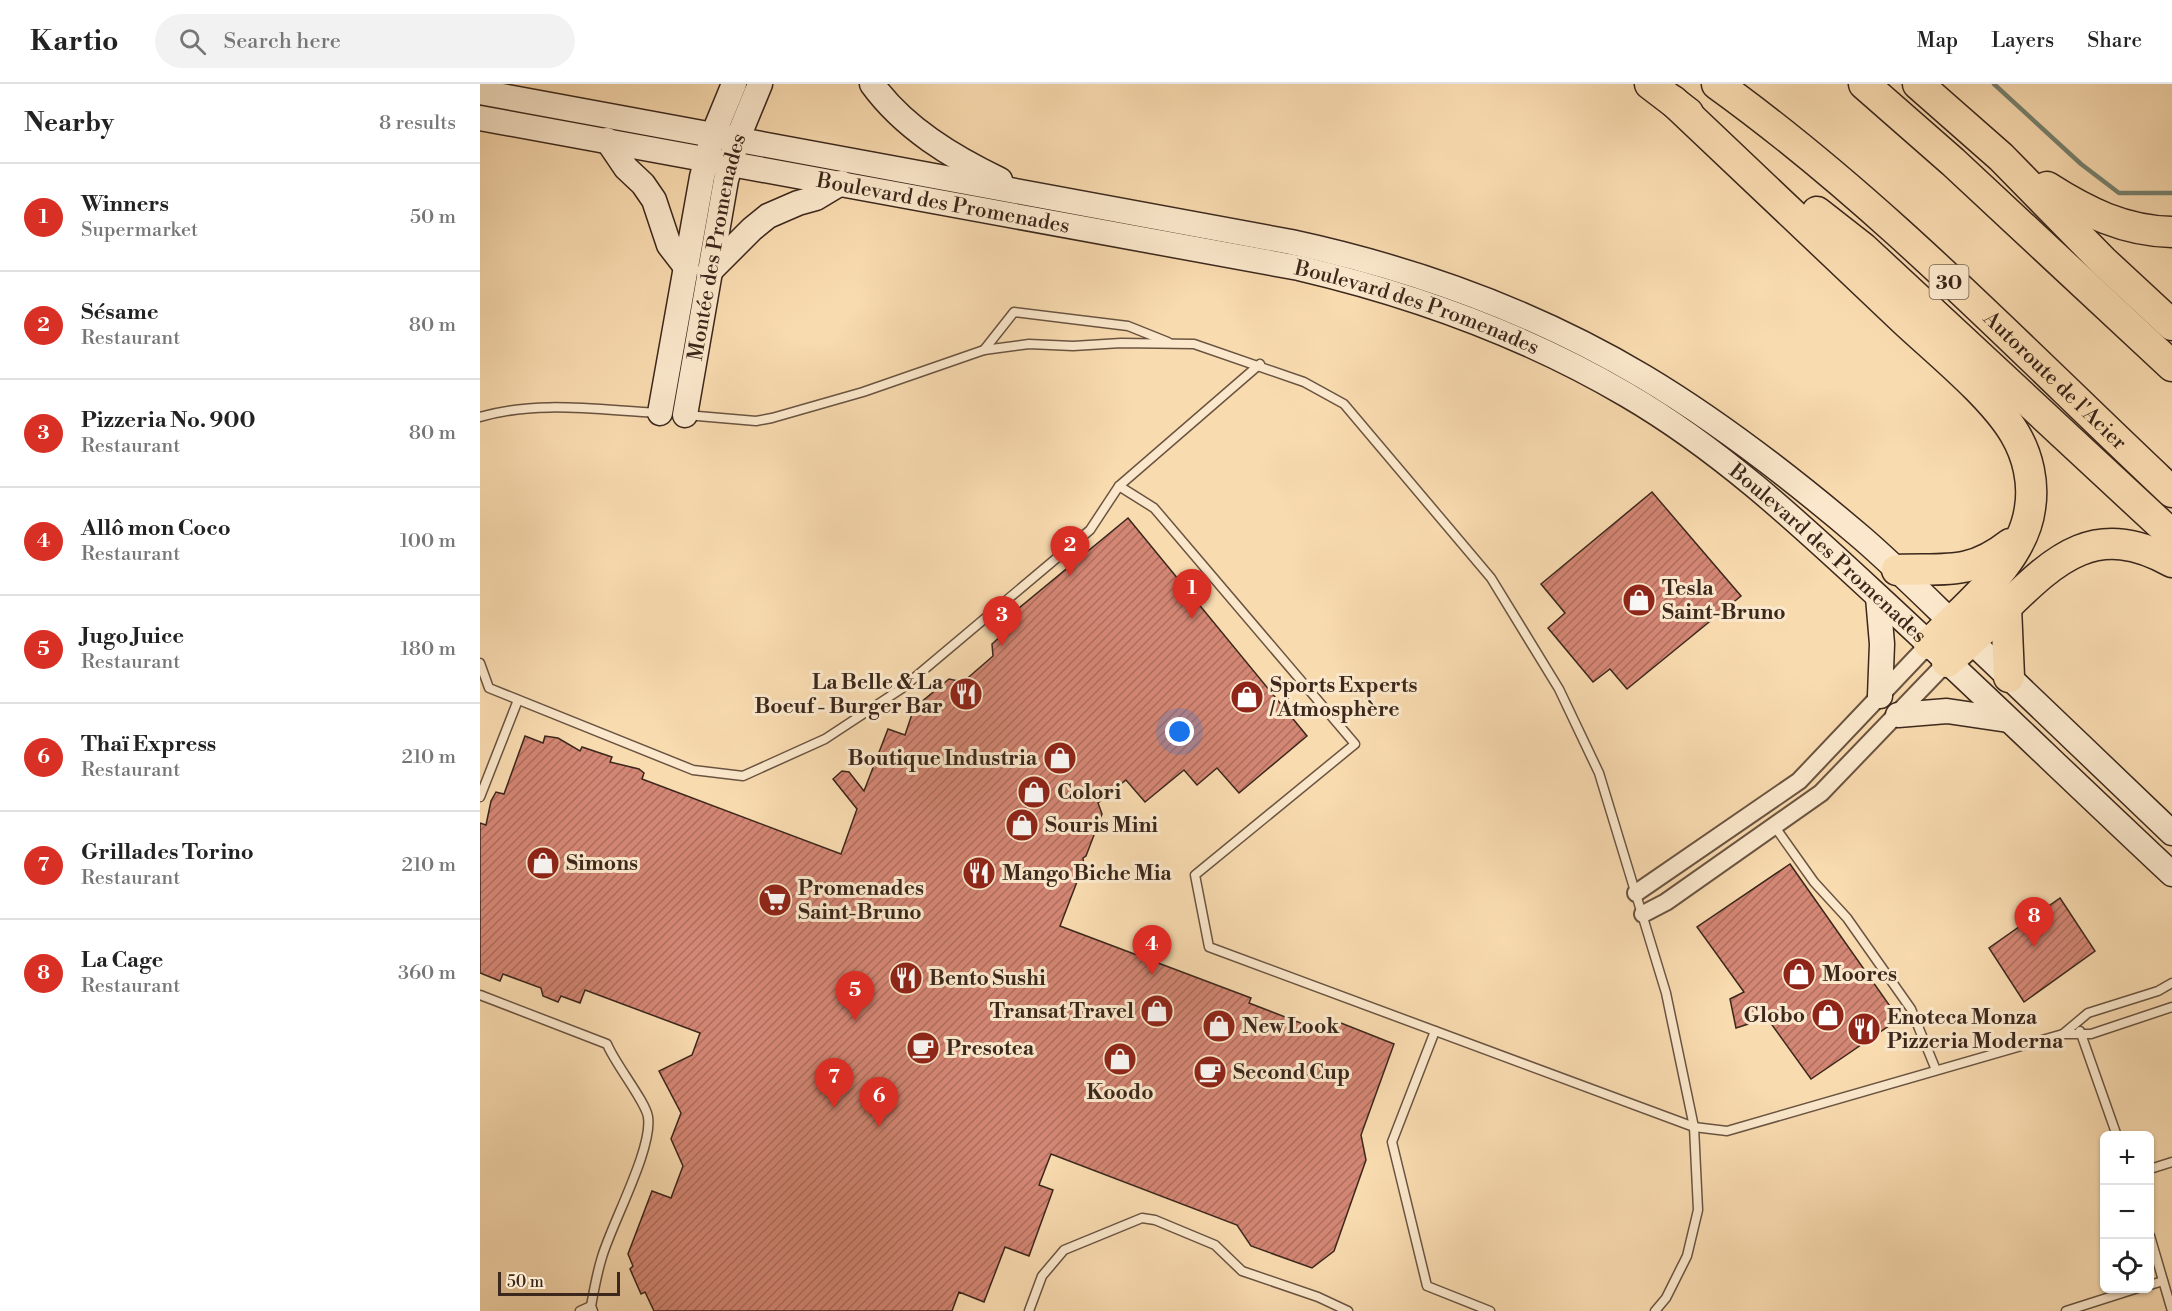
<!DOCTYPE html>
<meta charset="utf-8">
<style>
:root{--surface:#fff;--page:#f2f2f2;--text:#222;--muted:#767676;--line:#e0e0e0;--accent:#d93025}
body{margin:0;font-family:"Libre Bodoni",serif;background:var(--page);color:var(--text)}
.controls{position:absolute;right:18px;bottom:18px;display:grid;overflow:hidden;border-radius:9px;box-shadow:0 2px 4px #0004}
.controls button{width:54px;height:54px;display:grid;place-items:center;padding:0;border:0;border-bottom:2px solid var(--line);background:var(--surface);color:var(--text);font:30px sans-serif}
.scale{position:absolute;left:18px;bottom:15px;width:122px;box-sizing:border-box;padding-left:6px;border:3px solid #3b271c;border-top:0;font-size:16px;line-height:21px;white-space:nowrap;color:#3b271c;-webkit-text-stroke:4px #fbe8cc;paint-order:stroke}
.you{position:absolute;left:700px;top:648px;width:21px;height:21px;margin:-15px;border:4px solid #fff;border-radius:50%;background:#1a73e8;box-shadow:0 0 0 9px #1a73e833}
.badge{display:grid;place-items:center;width:39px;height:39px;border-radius:50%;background:var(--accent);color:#fff;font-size:20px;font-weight:700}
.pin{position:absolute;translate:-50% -50px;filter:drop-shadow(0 2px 3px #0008)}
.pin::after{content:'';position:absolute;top:32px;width:21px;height:18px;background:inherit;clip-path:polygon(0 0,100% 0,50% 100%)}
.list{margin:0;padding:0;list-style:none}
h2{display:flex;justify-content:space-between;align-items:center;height:78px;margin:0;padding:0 24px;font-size:26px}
h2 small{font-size:20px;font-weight:400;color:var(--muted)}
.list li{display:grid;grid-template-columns:39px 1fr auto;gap:18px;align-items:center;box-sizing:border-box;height:108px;padding:0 24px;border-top:2px solid var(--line)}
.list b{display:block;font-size:22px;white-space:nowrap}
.list p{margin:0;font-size:20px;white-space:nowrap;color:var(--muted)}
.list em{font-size:20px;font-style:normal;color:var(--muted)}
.icon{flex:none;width:33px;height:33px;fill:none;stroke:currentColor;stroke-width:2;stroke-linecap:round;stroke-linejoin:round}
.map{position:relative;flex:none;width:1692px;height:1227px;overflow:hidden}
header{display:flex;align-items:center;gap:36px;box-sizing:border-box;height:84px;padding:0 30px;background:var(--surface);border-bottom:2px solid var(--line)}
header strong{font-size:28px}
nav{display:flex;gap:33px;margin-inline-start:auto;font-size:21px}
.search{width:420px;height:54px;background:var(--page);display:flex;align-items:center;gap:15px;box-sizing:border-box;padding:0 21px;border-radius:33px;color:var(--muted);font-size:22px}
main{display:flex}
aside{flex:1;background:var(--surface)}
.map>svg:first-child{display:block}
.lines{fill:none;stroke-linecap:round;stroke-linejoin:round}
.stream{stroke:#76806f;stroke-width:4.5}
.building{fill:url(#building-hatch);stroke:#3b271c;stroke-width:1.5}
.lane-casing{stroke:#6a5441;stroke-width:11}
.street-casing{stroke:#6a5441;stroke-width:20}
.secondary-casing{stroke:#3b271c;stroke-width:27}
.highway-casing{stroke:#3b271c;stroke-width:33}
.lane{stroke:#fbe8cc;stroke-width:8}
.street{stroke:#fbe8cc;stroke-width:16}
.secondary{stroke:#fbe8cc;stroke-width:24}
.highway{stroke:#f9dbb0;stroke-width:30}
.labels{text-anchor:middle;stroke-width:6;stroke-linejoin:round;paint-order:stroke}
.shield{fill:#fbe8cc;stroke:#756151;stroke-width:1.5}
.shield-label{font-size:20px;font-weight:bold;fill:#3b271c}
.street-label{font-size:21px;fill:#3b271c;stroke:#fbe8cc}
.poi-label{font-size:21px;font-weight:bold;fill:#3b271c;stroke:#fbe8cc;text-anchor:start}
</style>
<header>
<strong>Kartio</strong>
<div class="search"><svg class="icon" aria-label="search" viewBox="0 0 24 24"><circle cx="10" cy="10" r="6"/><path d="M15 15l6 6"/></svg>Search here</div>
<nav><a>Map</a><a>Layers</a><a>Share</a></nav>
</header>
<main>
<aside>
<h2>Nearby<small>8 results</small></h2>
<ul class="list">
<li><span class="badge">1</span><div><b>Winners</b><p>Supermarket</p></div><em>50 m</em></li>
<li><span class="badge">2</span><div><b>Sésame</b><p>Restaurant</p></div><em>80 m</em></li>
<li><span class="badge">3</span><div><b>Pizzeria No. 900</b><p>Restaurant</p></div><em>80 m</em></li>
<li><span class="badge">4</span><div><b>Allô mon Coco</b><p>Restaurant</p></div><em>100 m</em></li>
<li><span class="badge">5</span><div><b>Jugo Juice</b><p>Restaurant</p></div><em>180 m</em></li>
<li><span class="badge">6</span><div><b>Thaï Express</b><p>Restaurant</p></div><em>210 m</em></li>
<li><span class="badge">7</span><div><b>Grillades Torino</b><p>Restaurant</p></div><em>210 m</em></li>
<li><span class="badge">8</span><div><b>La Cage</b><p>Restaurant</p></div><em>360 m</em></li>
</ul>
</aside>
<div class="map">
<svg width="1692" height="1227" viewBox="0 0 1692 1227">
<defs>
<pattern id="building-hatch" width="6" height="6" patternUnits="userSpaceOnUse" patternTransform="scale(1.5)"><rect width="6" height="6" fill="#d48674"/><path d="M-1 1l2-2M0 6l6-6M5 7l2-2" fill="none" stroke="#ad6e5e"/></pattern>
</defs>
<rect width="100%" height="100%" fill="#f9dbb0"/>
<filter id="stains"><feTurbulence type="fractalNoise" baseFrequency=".00333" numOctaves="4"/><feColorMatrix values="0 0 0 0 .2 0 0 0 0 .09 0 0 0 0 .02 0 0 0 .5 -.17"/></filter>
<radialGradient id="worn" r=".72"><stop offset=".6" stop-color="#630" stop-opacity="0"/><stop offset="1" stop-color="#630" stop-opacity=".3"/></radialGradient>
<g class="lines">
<path class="stream" d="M1514,0L1601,80L1639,109H1692"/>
</g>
<g class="building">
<path d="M1172,408L1261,512L1147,605L1130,585L1113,598L1068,544L1085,529L1061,500Z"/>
<path d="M648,434L827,652L759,709L737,684L717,701L704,686L665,718L646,696L618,719L622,730L606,772L603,774L605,790H600L580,842L771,914L769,919L831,943L856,937L914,960L881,1051L886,1076L854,1167L832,1184L771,1162L757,1141L571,1070L559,1101L573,1106L549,1172L525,1163L504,1218L479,1208L472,1227H174L165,1208L161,1210L150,1185L153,1182L148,1170L172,1107L191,1114L203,1082L191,1055L201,1029L179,987L212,971L220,949L105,906L100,919L81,912L78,918L63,912L61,904L23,890L20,897L0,889V739L6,741L11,717L16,708L24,710L45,652L63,659L65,652L78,654L100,667L102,663L132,673L130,678L159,685L164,689L162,695L361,770L377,725L353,695L362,687L369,688L384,707L408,645L425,651L434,624L469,595L483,598L513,572L512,560L533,541L527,534Z"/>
<path d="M1310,780L1419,935L1331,995L1287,934L1256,944L1250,915L1264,908L1217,843Z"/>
<path d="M1580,814L1615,867L1544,918L1509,864Z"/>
</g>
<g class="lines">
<defs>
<g id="lane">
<path d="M504,266L534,228L648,242L688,258"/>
<path d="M206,331L276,337L292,334L383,308L504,266L549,260L593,262L641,259L714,260L824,298L864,320L1011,494L1079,605L1119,689L1186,909L1214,1043L1218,1126L1207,1172L1186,1214L1175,1227"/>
<path d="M0,333C58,316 118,326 178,329"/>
<path d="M639,402L674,424L875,660L715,791L729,863L1214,1043L1247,1047L1583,950H1611L1692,923"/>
<path d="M0,579L9,604L213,686L263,692L345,655L421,605L610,446L639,402L780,280"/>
<path d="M0,713L38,616"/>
<path d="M1295,743L1334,798L1367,834L1431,925L1456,986"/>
<path d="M0,911L127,960C135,980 166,1018 168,1033C173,1064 132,1139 122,1173C117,1189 114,1206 111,1222L113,1227"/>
<path d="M955,947L912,1058L947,1202L1010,1227"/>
<path d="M1600,947L1637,1052"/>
<path d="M1583,950L1608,929L1678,907L1692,899"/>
<path d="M1670,1085L1692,1078"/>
<path d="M1670,1152L1692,1227"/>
<path d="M1670,1201L1683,1197"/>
<path d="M100,1227L111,1222"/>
<path d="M549,1227L562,1192L584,1166L662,1134L675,1136L735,1161L762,1187L838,1213L868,1227"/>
<path d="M1586,1227L1658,1204"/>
</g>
<g id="street">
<path d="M1156,809L1319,697L1449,560"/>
<path d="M1163,830L1186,818L1341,709L1467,578"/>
</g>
<g id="secondary">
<path d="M392,0C424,44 472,73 520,96"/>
<path d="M0,8L811,158C936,185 1055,228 1164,293C1241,339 1314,396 1382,454C1426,492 1466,534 1508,573C1569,632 1631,690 1692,749"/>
<path id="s1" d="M0,34L819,184C934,211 1045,251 1147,311C1243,367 1323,443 1404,518C1501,608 1596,700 1692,790"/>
<path d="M127,56L146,84L163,100L174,116L189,161L206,183"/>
<path d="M229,188L272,145L288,132L318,119L336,114L361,99"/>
<path d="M180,329L222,93L233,51L254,0"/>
<path id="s2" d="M205,331L246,96L257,56L280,0"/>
<path d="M1398,513L1402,560L1400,612"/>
<path d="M1418,631L1467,627L1528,636"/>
</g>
<g id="highway">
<path d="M1170,0L1208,29"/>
<path id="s3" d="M1237,0C1402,119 1544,269 1692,408"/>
<path d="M1384,0L1473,78L1692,282"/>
<path d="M1438,0L1521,73L1623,177L1692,241"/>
<path d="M1193,17C1270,90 1347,163 1424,236C1457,267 1513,312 1535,350C1548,372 1554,399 1550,424C1543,479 1485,522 1449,560"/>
<path d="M1567,103C1606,128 1644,147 1692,148"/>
<path d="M1337,128L1383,164L1692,451"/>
<path d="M1417,486C1465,484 1489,492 1530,460"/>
<path d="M1526,523L1529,593"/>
<path d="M1467,578C1487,561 1506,543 1524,525C1577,473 1617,436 1692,478"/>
</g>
</defs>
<use href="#lane" class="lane-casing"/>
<use href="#street" class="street-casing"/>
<use href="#secondary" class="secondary-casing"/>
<use href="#highway" class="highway-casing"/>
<use href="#lane" class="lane"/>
<use href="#street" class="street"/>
<use href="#secondary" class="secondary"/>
<use href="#highway" class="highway"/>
</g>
<defs>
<symbol id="shop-disc" viewBox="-11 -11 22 22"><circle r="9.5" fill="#8f2418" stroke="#fbe8cc"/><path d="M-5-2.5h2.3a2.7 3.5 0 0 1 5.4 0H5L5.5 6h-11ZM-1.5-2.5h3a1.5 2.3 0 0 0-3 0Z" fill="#fff"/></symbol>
<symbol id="restaurant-disc" viewBox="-11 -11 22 22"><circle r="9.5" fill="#8f2418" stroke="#fbe8cc"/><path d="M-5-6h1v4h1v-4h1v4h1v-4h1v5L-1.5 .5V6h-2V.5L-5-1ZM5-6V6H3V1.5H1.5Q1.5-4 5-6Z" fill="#fff"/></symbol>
<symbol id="supermarket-disc" viewBox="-11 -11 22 22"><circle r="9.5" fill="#8f2418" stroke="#fbe8cc"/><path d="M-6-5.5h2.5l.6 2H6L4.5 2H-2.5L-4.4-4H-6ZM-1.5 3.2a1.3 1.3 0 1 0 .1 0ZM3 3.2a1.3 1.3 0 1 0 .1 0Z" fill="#fff"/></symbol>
<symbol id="cafe-disc" viewBox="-11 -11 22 22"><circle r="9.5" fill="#8f2418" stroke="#fbe8cc"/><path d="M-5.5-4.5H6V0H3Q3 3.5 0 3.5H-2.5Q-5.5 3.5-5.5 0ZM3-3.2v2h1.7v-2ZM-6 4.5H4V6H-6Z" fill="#fff"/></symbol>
</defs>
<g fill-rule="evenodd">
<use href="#shop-disc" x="1140" y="497" width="38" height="38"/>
<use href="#restaurant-disc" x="467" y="591" width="38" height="38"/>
<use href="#shop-disc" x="748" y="594" width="38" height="38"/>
<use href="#shop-disc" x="561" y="655" width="38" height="38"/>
<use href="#shop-disc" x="535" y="689" width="38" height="38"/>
<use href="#shop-disc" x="523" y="722" width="38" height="38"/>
<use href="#shop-disc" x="44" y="760" width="38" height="38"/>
<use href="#restaurant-disc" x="480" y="770" width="38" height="38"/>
<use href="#supermarket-disc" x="276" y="797" width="38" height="38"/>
<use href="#shop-disc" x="1300" y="871" width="38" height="38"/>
<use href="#restaurant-disc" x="407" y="875" width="38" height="38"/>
<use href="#shop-disc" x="658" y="908" width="38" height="38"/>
<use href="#shop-disc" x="1329" y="912" width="38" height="38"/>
<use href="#shop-disc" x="720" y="923" width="38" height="38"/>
<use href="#restaurant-disc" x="1365" y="926" width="38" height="38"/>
<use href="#cafe-disc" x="424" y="945" width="38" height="38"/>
<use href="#shop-disc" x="621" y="956" width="38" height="38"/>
<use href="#cafe-disc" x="711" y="969" width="38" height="38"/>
</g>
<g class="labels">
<rect class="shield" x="1449.5" y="181" width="39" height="34" rx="4.5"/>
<g class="shield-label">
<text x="1469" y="205">30</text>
</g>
<g class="street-label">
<text dy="7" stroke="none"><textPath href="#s1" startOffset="471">Boulevard des Promenades</textPath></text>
<text dy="7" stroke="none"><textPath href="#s2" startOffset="171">Montée des Promenades</textPath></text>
<text dy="7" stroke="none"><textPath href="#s1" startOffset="957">Boulevard des Promenades</textPath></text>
<text dy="7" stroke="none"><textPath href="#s3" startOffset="450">Autoroute de l'Acier</textPath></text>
<text dy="7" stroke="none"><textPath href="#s1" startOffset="1442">Boulevard des Promenades</textPath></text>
</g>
<g class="poi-label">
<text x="1182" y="511">Tesla<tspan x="1182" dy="24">Saint-Bruno</tspan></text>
<text x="463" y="605" text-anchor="end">La Belle &amp; La<tspan x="463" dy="24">Boeuf - Burger Bar</tspan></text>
<text x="790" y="608">Sports Experts<tspan x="790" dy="24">/ Atmosphère</tspan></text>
<text x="557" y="681" text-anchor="end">Boutique Industria</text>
<text x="577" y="715">Colori</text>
<text x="565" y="748">Souris Mini</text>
<text x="86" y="786">Simons</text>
<text x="522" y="796">Mango Biche Mia</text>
<text x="318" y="811">Promenades<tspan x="318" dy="24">Saint-Bruno</tspan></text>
<text x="1342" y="897">Moores</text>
<text x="449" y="901">Bento Sushi</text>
<text x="654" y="934" text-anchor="end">Transat Travel</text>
<text x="1325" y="938" text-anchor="end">Globo</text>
<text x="1407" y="940">Enoteca Monza<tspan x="1407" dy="24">Pizzeria Moderna</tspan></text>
<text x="762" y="949">New Look</text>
<text x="466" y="971">Presotea</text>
<text x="753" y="995">Second Cup</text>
<text x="640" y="1015" text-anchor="middle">Koodo</text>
</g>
</g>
<rect width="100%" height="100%" filter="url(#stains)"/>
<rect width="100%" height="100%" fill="url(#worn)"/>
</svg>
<div class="controls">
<button>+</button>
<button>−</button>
<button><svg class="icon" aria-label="locate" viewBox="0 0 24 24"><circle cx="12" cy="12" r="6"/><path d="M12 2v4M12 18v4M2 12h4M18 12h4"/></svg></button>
</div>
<div class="scale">50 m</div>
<div class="you"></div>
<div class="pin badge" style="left:712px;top:535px">1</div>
<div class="pin badge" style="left:590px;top:492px">2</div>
<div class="pin badge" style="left:522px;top:562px">3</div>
<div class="pin badge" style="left:672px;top:891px">4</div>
<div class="pin badge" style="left:375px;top:937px">5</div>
<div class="pin badge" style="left:399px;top:1043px">6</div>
<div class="pin badge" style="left:354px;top:1024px">7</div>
<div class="pin badge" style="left:1554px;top:863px">8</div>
</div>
</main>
